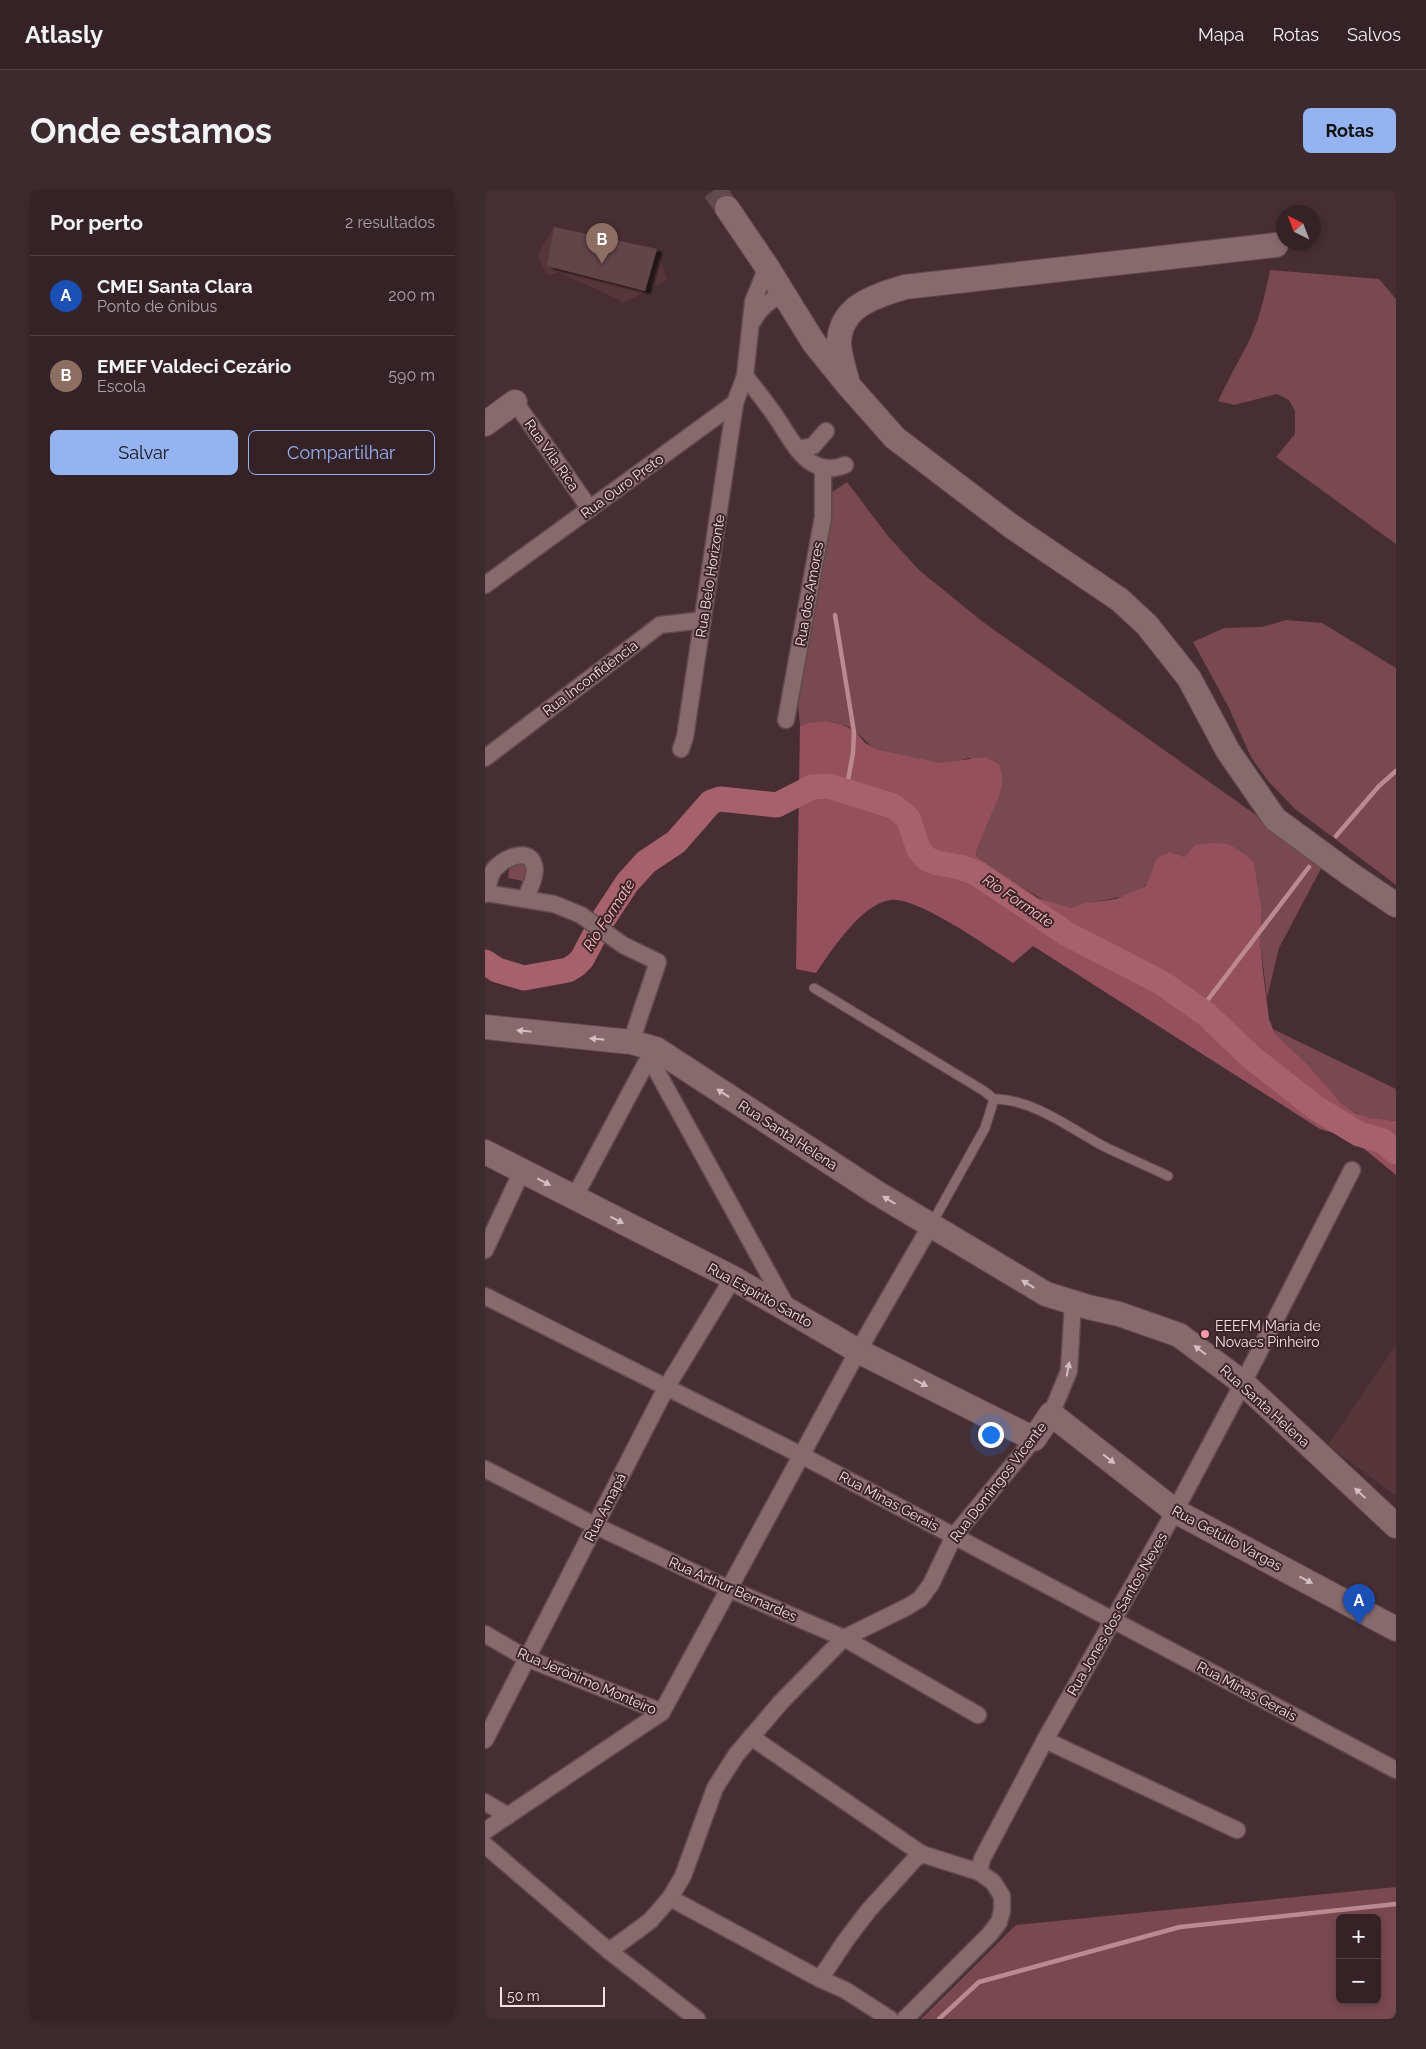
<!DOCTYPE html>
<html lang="pt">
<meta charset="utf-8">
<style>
:root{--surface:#352226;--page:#3d2a2e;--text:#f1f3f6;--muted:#aaa4a7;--line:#4f3f43;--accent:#95b2f1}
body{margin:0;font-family:Raleway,sans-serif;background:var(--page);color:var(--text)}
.controls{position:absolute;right:15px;bottom:15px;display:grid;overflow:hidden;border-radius:8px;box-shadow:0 2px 8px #0003}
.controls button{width:45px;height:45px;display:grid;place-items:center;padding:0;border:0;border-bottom:1px solid var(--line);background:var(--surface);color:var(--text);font:25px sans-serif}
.compass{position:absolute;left:791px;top:15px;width:45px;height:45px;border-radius:50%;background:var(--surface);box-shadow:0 2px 8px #0003;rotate:318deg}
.scale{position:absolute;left:15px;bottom:12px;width:105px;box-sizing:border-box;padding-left:5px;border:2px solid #f3e2e4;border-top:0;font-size:14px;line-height:18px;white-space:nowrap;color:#f3e2e4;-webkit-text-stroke:4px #3d2428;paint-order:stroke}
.you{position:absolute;left:505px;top:1244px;width:18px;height:18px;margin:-12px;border:4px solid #fff;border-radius:50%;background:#1a73e8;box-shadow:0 0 0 8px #1a73e833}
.badge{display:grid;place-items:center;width:32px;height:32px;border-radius:50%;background:var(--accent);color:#fff;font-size:16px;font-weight:700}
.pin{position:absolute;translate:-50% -41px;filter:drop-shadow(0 1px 2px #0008)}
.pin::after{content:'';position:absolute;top:26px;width:18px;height:15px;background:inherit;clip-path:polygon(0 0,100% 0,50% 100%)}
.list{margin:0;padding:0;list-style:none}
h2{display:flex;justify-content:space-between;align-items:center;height:65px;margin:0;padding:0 20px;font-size:21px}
h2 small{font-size:16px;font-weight:400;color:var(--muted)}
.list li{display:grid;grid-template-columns:32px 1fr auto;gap:15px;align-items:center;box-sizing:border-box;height:80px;padding:0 20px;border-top:1px solid var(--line)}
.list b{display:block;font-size:19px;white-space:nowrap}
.list p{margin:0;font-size:16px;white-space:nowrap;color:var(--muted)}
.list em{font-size:16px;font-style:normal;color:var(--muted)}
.actions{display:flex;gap:10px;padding:15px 20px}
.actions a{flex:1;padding:11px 0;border:1px solid var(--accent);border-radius:8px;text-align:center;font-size:18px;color:var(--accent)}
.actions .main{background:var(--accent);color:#111}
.map{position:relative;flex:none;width:911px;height:1829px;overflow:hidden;border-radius:8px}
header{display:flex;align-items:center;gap:30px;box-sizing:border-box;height:70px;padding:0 25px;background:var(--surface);border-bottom:1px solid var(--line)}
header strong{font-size:24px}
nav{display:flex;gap:28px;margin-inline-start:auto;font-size:18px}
.intro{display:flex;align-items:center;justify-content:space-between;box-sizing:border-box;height:120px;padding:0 30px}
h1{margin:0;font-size:35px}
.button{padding:12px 22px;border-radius:8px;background:var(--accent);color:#111;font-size:18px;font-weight:700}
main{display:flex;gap:30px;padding:0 30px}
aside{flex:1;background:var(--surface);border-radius:8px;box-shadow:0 2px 8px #0003}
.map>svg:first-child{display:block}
.built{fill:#56363a}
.green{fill:#794850;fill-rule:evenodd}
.forest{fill:#94515d}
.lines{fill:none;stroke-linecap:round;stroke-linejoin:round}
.stream{stroke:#bd8890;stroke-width:4.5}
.river{stroke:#a6616c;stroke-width:25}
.building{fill:#604548;filter:url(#shadow)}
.secondary-tunnel{stroke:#61494d;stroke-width:24;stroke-dasharray:24 12;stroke-linecap:butt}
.lane-casing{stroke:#604b4e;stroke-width:11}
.street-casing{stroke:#604b4e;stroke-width:19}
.secondary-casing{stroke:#604b4e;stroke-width:26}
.lane{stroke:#876a6e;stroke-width:9}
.street{stroke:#876a6e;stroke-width:16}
.secondary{stroke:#876a6e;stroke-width:24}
.oneway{fill:#d3bec1}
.poi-dot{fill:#f39aa8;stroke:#3d2428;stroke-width:2}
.labels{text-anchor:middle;stroke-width:4;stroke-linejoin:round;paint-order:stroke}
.street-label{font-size:14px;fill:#f3e2e4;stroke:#3d2428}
.poi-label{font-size:14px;fill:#f3e2e4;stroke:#3d2428;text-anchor:start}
.water-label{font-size:15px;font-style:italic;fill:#fcbec6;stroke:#3d2428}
</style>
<header>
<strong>Atlasly</strong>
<nav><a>Mapa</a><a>Rotas</a><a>Salvos</a></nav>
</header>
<div class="intro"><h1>Onde estamos</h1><a class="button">Rotas</a></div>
<main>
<aside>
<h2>Por perto<small>2 resultados</small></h2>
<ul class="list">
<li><span class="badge" style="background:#1a4fb4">A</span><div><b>CMEI Santa Clara</b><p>Ponto de ônibus</p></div><em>200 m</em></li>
<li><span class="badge" style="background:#8d6e63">B</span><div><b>EMEF Valdeci Cezário</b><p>Escola</p></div><em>590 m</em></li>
</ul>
<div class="actions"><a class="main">Salvar</a><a>Compartilhar</a></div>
</aside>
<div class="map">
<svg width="911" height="1829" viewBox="0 0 911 1829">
<defs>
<filter id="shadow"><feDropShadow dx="5.5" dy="3" stdDeviation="1" flood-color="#0009"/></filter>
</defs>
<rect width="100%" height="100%" fill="#472e32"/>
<g class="built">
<path d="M69,37L172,59L182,90L136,114L135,110L73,82L64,86L52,66Z"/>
<path d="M911,1155V1306L843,1255Z"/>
</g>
<g class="green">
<path d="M785,80L894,89L911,109V354L791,267L810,244V221L804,210L792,204L749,215L733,211C742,192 752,174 762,155C774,132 780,105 785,80Z"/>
<path d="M362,292L403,346L434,380L498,432L839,673L794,758L782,808L775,750L777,720L769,672L700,667L685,662C678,672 669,689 660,696C648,707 629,708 613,711C605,712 596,717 588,718C565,721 511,679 491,666L492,659L515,603L518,589L484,568C475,570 464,574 454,573C441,572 407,564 394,560C383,556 379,548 370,541C355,529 332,530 315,536L309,470L343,305Z"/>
<path d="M801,430L837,433L911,478V695L809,618L783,591L766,567L743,516L708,452L739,438L777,437Z"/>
<path d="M39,673L44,679L42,692L23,688L25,674Z"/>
<path d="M788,839L911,899V931C897,930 882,929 869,922C850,912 840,893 826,878C814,865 794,856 788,839Z"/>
<path d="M911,1697V1829H436L531,1735ZM855,1728H892V1810H855Z"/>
</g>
<path class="forest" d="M340,531L356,534L370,541L380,553L394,560L455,573L500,567L514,574L518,589L515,604L492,659L491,666L553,708L586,718L601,713L631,709L661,696L672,668L685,662L700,667L710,655L726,653L743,654L757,662L769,672L777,720L775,750L778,782L784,829L790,844L825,877L856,913L870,923L885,928L911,931V985L866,948L835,939L548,756L528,773C503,757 433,707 406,710C377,713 346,761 331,783L311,779L315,536L323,533Z"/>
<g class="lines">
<g class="stream">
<path d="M350,425L369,542L368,563L361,601"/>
<path d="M851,646L894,596L911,581"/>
<path d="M715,820L824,677"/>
<path d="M454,1829L494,1792L695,1737L911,1714"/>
</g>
<path class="river" d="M0,772L12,780L39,788L83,780L91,775L97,769L117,731L142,693L161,672L191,652L226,612L235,609L292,615L327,597L344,596L408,616L423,628L434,660L442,669L452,673L475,677L491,683L582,744L677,793L721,824L766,867L831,918L874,944L898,951L911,962"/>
</g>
<path class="building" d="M69,37L172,59L160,101L62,76Z"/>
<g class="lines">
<path class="secondary-tunnel" d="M229,0L242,18"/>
<defs>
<g id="lane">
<path d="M329,798L499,901L509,909L500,938L446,1035"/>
<path d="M509,909C548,909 586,939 620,957C641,967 662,976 683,986"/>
</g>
<g id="street">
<path d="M268,131C275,117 285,111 298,103"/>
<path d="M260,186C270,199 280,211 289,224C307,249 322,290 360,275"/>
<path d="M30,212L105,319"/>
<path d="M312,259L328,256L341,241"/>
<path d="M0,395L250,213L260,186L268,112L282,77"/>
<path d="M301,530L338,327V278"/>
<path d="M196,559L200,547L250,213"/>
<path d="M0,568L175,435L218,430"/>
<path d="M0,703L69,714L96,725L138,755L173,772L146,852"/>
<path d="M1,704C3,696 4,688 8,681C15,670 44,655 49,675C52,685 44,700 40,709"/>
<path d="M164,867L303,1119"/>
<path d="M89,1008L168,860"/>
<path d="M0,1060L37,981"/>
<path d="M0,1106L316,1265L911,1580"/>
<path d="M566,1224L584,1181L588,1112"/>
<path d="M0,1279L111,1336L244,1399L359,1448L493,1525"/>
<path d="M0,1444L41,1468L177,1522"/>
<path d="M266,1547L437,1664"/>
<path d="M0,1550L181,1198L248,1088"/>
<path d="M560,1550L752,1640"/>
<path d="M0,1612L23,1626"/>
<path d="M0,1641L177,1522L373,1161L446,1035"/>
<path d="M0,1655L124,1761L212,1829"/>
<path d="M494,1682L497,1669L560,1550L690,1321L758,1193L867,980"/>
<path d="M185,1708L335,1789"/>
<path d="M124,1761L165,1731L185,1708L198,1686L230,1598L251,1565L296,1512L359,1448L422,1417L435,1409L446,1394L469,1346L549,1249"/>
<path d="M405,1829L360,1800L335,1789L361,1750L383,1721L430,1669L437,1664L494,1682L508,1692L517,1706V1721L514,1732L505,1744L420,1829"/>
</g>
<g id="secondary">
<path d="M242,18L282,77L329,153L363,195L410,248L526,336L635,410L662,435L704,488L743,561L790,629L865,684L911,715"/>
<path d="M362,190C359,179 354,164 354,152C356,115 391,106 420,97L791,55"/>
<path d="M0,234L30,212"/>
<path d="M0,837L146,852L171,859L392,1003L561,1104L603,1117L634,1124L694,1145L758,1193L911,1336"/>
<path d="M0,962L248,1088L373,1161L549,1249L566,1224L690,1321L911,1439"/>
</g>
</defs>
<use href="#lane" class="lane-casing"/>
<use href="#street" class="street-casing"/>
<use href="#secondary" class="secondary-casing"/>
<use href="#lane" class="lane"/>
<use href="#street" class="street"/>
<use href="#secondary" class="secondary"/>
</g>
<defs><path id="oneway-solid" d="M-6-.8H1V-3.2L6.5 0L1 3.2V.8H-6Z" transform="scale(1.25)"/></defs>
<g class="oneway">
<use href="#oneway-solid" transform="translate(39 841) rotate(-174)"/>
<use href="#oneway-solid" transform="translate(112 849) rotate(-174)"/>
<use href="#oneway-solid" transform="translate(238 903) rotate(-147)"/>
<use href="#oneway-solid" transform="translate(59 992) rotate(28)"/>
<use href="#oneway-solid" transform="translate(404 1010) rotate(-149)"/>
<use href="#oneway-solid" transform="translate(132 1030) rotate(27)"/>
<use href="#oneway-solid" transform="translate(543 1094) rotate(-149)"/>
<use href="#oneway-solid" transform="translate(715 1160) rotate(-143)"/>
<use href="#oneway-solid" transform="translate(583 1179) rotate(-79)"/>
<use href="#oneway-solid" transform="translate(436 1193) rotate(27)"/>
<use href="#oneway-solid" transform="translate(624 1269) rotate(38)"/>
<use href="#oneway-solid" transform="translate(875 1303) rotate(-137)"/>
<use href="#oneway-solid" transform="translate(821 1390) rotate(28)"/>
</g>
<circle class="poi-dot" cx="720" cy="1144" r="5"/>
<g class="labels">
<g class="street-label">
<text transform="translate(67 265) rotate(55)" y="5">Rua Vila Rica</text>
<text transform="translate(137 296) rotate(-36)" y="5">Rua Ouro Preto</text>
<text transform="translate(225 386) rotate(-81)" y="5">Rua Belo Horizonte</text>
<text transform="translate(324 404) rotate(-80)" y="5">Rua dos Amores</text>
<text transform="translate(105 488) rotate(-37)" y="5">Rua Inconfidência</text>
<text transform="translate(303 945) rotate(33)" y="5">Rua Santa Helena</text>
<text transform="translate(275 1105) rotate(29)" y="5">Rua Espírito Santo</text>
<text transform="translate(780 1216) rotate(42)" y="5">Rua Santa Helena</text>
<text transform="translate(513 1292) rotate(-52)" y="5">Rua Domingos Vicente</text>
<text transform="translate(404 1311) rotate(28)" y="5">Rua Minas Gerais</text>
<text transform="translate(120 1317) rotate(-63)" y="5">Rua Amapá</text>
<text transform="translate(742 1348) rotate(28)" y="5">Rua Getúlio Vargas</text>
<text transform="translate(248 1399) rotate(24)" y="5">Rua Arthur Bernardes</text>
<text transform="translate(632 1424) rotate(-60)" y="5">Rua Jones dos Santos Neves</text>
<text transform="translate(102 1491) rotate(23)" y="5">Rua Jerônimo Monteiro</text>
<text transform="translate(762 1501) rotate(28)" y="5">Rua Minas Gerais</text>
</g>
<g class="poi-label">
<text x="730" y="1141">EEEFM Maria de<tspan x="730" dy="16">Novaes Pinheiro</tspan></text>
</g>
<g class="water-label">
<text transform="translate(533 711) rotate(34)" y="5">Rio Formate</text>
<text transform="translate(124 725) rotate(-57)" y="5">Rio Formate</text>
</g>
</g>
</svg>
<div class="controls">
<button>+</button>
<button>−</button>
</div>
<svg class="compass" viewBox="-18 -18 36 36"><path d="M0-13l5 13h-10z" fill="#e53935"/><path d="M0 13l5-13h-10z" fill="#aaa4a7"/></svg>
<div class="scale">50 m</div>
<div class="you"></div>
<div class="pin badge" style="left:874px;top:1435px;background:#1a4fb4">A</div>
<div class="pin badge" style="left:117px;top:74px;background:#8d6e63">B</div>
</div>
</main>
